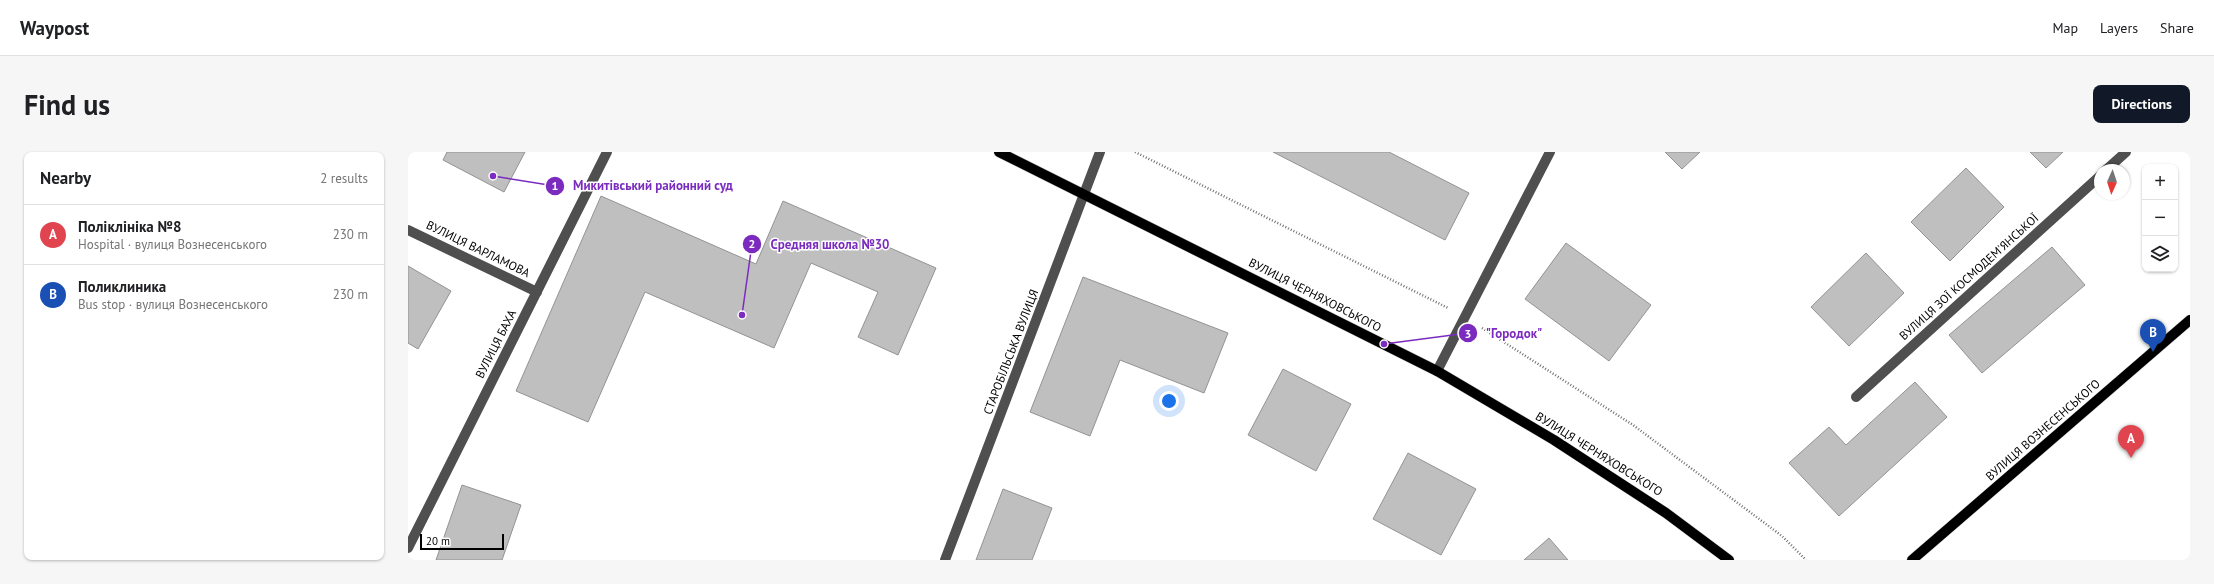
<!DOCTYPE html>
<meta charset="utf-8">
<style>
:root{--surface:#fff;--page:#f6f6f6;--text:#202124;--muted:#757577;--line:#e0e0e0;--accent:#111827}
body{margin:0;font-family:"PT Sans",sans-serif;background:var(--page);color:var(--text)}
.controls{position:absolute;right:12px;top:12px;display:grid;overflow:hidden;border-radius:8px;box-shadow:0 1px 3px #0004}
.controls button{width:36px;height:36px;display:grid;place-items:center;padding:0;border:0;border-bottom:1px solid var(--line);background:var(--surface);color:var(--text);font:20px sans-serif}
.compass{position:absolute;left:1686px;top:12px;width:36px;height:36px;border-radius:50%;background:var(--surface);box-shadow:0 1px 3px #0004;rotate:183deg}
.scale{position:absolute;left:12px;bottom:10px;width:84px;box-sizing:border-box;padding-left:4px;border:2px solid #000;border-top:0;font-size:11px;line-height:14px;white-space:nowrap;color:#000;-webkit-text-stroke:3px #fff;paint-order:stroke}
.you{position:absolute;left:761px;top:249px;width:14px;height:14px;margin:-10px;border:3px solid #fff;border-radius:50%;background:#1a73e8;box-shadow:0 0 0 6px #1a73e833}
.badge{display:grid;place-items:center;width:26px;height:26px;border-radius:50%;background:var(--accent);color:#fff;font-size:13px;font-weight:700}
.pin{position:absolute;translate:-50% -33px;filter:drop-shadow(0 1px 2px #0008)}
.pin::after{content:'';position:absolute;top:21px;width:14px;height:12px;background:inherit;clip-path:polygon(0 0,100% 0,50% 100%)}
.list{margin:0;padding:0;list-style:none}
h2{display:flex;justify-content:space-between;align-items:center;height:52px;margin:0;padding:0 16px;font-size:17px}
h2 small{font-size:13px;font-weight:400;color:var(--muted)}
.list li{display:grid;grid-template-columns:26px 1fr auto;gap:12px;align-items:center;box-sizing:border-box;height:60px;padding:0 16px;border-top:1px solid var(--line)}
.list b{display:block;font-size:15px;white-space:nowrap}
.list p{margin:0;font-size:13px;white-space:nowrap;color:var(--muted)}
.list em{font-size:13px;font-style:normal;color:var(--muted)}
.icon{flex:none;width:22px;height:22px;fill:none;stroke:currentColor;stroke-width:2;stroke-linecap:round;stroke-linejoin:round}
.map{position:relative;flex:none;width:1782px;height:408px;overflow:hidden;border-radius:8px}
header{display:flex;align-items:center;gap:24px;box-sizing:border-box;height:56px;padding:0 20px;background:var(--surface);border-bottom:1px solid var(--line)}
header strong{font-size:19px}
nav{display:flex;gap:22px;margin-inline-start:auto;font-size:14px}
.intro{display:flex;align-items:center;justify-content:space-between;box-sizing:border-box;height:96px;padding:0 24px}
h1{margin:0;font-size:28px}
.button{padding:10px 18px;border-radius:8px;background:var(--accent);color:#fff;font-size:14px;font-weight:700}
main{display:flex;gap:24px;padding:0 24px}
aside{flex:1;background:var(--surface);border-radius:8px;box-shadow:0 1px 3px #0004}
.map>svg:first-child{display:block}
.building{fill:#bfbfbf;stroke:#939393}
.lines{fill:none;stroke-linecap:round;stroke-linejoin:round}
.major-casing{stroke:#dbdbdb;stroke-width:11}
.path{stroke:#717171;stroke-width:2.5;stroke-dasharray:1 2;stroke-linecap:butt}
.minor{stroke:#4f4f4f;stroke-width:10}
.major{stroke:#000;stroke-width:10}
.labels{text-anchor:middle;stroke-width:3;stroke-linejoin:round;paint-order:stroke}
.street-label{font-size:12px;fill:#000;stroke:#fff}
.leader{fill:none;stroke:#7b2cbf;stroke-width:1.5}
.callout-dot{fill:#7b2cbf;stroke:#fff;stroke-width:1.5}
.mark-label{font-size:12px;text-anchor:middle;font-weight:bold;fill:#fff}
.callout-label{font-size:13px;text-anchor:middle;font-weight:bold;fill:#7b2cbf;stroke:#fff;stroke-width:3;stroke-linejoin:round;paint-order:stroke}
</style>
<header>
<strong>Waypost</strong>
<nav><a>Map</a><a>Layers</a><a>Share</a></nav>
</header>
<div class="intro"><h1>Find us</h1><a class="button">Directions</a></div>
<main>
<aside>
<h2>Nearby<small>2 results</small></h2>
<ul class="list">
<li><span class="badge" style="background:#e0444e">A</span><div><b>Поліклініка №8</b><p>Hospital · вулиця Вознесенського</p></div><em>230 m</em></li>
<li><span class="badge" style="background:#1a4fb4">B</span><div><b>Поликлиника</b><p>Bus stop · вулиця Вознесенського</p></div><em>230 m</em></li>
</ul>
</aside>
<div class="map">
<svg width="1782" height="408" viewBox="0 0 1782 408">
<rect width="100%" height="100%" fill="#fff"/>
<g class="building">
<path d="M39,0H117L96,40L35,8Z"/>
<path d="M865,0H981L1061,41L1037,88Z"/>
<path d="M1257,0H1292L1274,17Z"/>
<path d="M1622,0H1655L1638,16Z"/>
<path d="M1558,16L1596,55L1542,109L1503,70Z"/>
<path d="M193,44L348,112L375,49L528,116L490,203L450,185L470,140L403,111L366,196L237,140L180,270L108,239Z"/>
<path d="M1158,91L1243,153L1201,209L1117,147Z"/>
<path d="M1644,95L1677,133L1574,221L1541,183Z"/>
<path d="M1458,101L1496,141L1441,194L1403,155Z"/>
<path d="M0,114L43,139L10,197L0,191Z"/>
<path d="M675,125L820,181L796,241L712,208L682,284L622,260Z"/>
<path d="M875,217L943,252L908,319L840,283Z"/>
<path d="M1507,230L1539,265L1431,364L1381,311L1421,275L1438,293Z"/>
<path d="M1000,301L1068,337L1033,403L965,367Z"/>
<path d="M54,333L113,353L94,408H28Z"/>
<path d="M595,337L644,356L624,408H568Z"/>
<path d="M1141,386L1160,408H1116Z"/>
</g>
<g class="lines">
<defs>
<g id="major">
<path d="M591,0L1029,219L1146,288L1258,361L1321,408"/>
<path d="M1504,408L1782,168"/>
</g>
</defs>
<use href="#major" class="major-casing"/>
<g class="path">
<path d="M727,0L1040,156"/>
<path d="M1074,176L1225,273L1374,384L1398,408"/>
</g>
<g class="minor">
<path d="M1698,18L1718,0"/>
<path d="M0,78L129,140"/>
<path d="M1029,219L1142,0"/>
<path d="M1448,245L1692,24"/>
<path d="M0,396L199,0"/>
<path d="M537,408L692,0"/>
</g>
<use href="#major" class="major"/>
</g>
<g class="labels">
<g class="street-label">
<text transform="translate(70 97) rotate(26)" y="4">ВУЛИЦЯ ВАРЛАМОВА</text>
<text transform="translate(1561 125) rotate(-42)" y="4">ВУЛИЦЯ ЗОЇ КОСМОДЕМ'ЯНСЬКОЇ</text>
<text transform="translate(907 143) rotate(27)" y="4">ВУЛИЦЯ ЧЕРНЯХОВСЬКОГО</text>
<text transform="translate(88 192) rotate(-63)" y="4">ВУЛИЦЯ БАХА</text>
<text transform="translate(603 200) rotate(-69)" y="4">СТАРОБІЛЬСЬКА ВУЛИЦЯ</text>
<text transform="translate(1635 278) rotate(-41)" y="4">ВУЛИЦЯ ВОЗНЕСЕНСЬКОГО</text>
<text transform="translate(1191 302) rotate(32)" y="4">ВУЛИЦЯ ЧЕРНЯХОВСЬКОГО</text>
</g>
</g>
<path class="leader" d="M85 24L147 34M334 163L344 92M976 192L1060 181"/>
<g class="callout-dot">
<circle cx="85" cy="24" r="4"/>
<circle cx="334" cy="163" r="4"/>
<circle cx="976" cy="192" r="4"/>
<circle cx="147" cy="34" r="10"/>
<circle cx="344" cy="92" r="10"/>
<circle cx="1060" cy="181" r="10"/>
</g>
<g class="mark-label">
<text x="147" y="38">1</text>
<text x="344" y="96">2</text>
<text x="1060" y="186">3</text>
</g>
<g class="callout-label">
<text x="245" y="38">Микитівський районний суд</text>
<text x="422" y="97">Средняя школа №30</text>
<text x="1106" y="186">"Городок"</text>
</g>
</svg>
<div class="controls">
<button>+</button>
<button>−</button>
<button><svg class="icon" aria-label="layers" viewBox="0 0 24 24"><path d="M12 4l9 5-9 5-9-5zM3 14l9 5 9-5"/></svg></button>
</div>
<svg class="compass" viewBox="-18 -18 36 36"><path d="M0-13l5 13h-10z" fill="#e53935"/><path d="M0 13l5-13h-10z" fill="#757577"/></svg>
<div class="scale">20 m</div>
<div class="you"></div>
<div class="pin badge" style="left:1723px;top:306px;background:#e0444e">A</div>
<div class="pin badge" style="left:1745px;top:200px;background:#1a4fb4">B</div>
</div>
</main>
